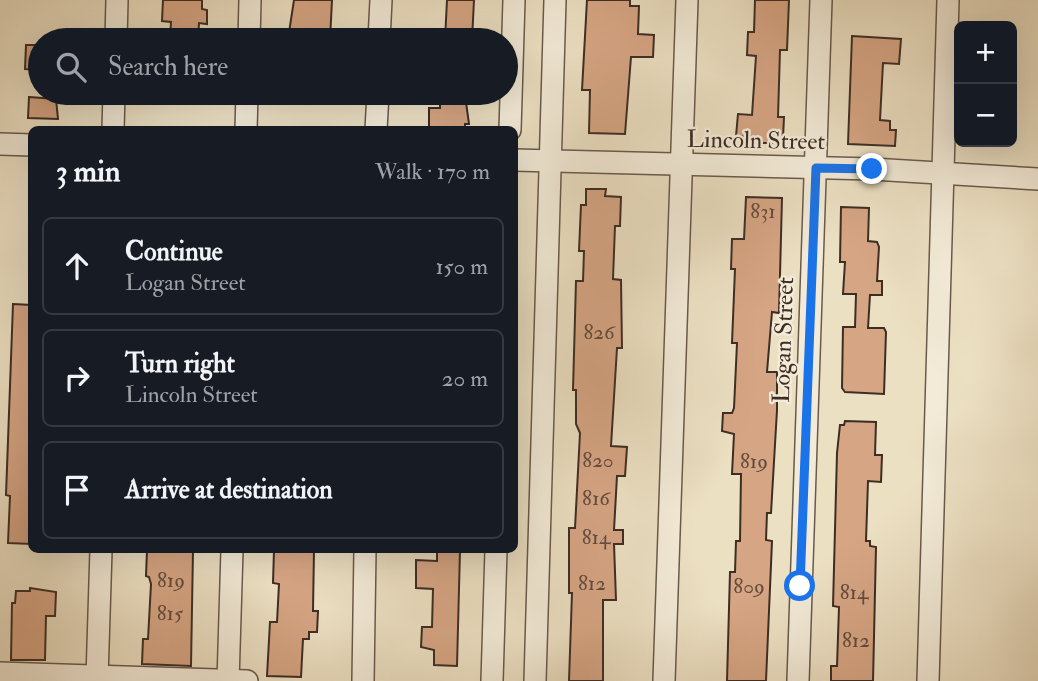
<!DOCTYPE html>
<meta charset="utf-8">
<style>
:root{--surface:#171b24;--page:#242831;--text:#f1f3f6;--muted:#9ea1a6;--line:#363941}
body{margin:0;font-family:"IM FELL Double Pica",serif;background:var(--page);color:var(--text)}
.controls{position:absolute;right:21px;top:21px;display:grid;overflow:hidden;border-radius:10px;box-shadow:0 7px 28px #0002}
.controls button{width:63px;height:63px;display:grid;place-items:center;padding:0;border:0;border-bottom:2px solid var(--line);background:var(--surface);color:var(--text);font:35px sans-serif}
.stop{position:absolute;width:21px;height:21px;margin:-16px;border:5px solid #1a73e8;border-radius:50%;background:#fff}
.stop.end{background:#1a73e8;border-color:#fff;box-shadow:0 2px 7px #0008}
.list{margin:0;padding:0;list-style:none}
h2{display:flex;justify-content:space-between;align-items:center;height:91px;margin:0;padding:0 28px;font-size:30px}
h2 small{font-size:23px;font-weight:400;color:var(--muted)}
.list li{display:grid;grid-template-columns:46px 1fr auto;gap:21px;align-items:center;box-sizing:border-box;height:98px;margin:0 14px 14px;padding:0 14px;border:2px solid var(--line);border-radius:10px}
.list b{display:block;font-size:26px;white-space:nowrap}
.list p{margin:0;font-size:23px;white-space:nowrap;color:var(--muted)}
.list em{font-size:23px;font-style:normal;color:var(--muted)}
.icon{flex:none;width:38px;height:38px;fill:none;stroke:currentColor;stroke-width:2;stroke-linecap:round;stroke-linejoin:round}
.map{position:relative;flex:none;width:1038px;height:681px;overflow:hidden}
.search{position:absolute;background:var(--surface);box-shadow:0 7px 28px #0002;left:28px;top:28px;width:490px;height:77px;display:flex;align-items:center;gap:18px;box-sizing:border-box;padding:0 24px;border-radius:38px;color:var(--muted);font-size:26px}
.panel{position:absolute;background:var(--surface);box-shadow:0 7px 28px #0002;left:28px;top:126px;width:490px;height:427px;border-radius:10px}
.map>svg:first-child{display:block}
.building{fill:#d6a584;stroke:#3d2d25;stroke-width:2}
.lines{fill:none;stroke-linecap:round;stroke-linejoin:round}
.minor-casing{stroke:#695a4c;stroke-width:24}
.minor{stroke:#f3ebd8;stroke-width:21}
.route{stroke:#1a73e8;stroke-width:9}
.labels{text-anchor:middle;stroke-width:5;stroke-linejoin:round;paint-order:stroke}
.number-label{font-size:21px;fill:#634b3d}
.street-label{font-size:24px;fill:#3d2d25;stroke:#f3ebd8}
</style>
<div class="map">
<svg width="1038" height="681" viewBox="0 0 1038 681">
<rect width="100%" height="100%" fill="#ece0c3"/>
<filter id="stains"><feTurbulence type="fractalNoise" baseFrequency=".00286" numOctaves="4"/><feColorMatrix values="0 0 0 0 .2 0 0 0 0 .09 0 0 0 0 .02 0 0 0 .5 -.17"/></filter>
<radialGradient id="worn" r=".72"><stop offset=".6" stop-color="#630" stop-opacity="0"/><stop offset="1" stop-color="#630" stop-opacity=".3"/></radialGradient>
<g class="building">
<path d="M163,0H202V9L207,10V24L199,23L198,40H170L171,22L162,21Z"/>
<path d="M294,0H332L330,40L288,39Z"/>
<path d="M447,0H474L472,40H445Z"/>
<path d="M587,0H630V6H639L638,34L654,35L653,57H631L625,134L589,133L590,90H582Z"/>
<path d="M755,0H789L787,50H780L778,117H784L783,138H772V143H757V137L736,136L738,114L752,115L756,56L747,55L748,32H754Z"/>
<path d="M852,36L901,39L899,64L883,63L880,120L890,121V130H896L895,146L848,144Z"/>
<path d="M26,45H40V70L25,69Z"/>
<path d="M29,97L56,99L58,119L28,118Z"/>
<path d="M440,102H466L469,124H465V130H429V108H440Z"/>
<path d="M586,189H606L605,196L621,197L620,226H615L613,279L621,280L622,348H617L611,446L627,447L625,476H617L614,530H623V544H614L616,600H603V681H569L572,593H569V528H575L580,433L576,424V390H573L576,281H583L584,251H579L581,205H586Z"/>
<path d="M746,197L782,198L779,313L772,312L767,372H777V410L771,513H767L766,540L772,541L766,681H727L730,572H735L736,541H740L741,474H732L734,434L722,431L723,413H732L734,408L737,343H732L735,269H731L732,239H744Z"/>
<path d="M841,207L869,208L868,241L877,242L879,247L877,281H882V295H870L868,328H884L886,332L884,394L845,392L842,388L843,327H855L856,294H843L845,262H840Z"/>
<path d="M13,304L32,305V544L8,543L10,496L6,495Z"/>
<path d="M845,421L876,422L875,455H882L881,482L868,481L866,541H870V546L876,547L873,681H831V666H837L839,607L833,606L837,453L840,425H844Z"/>
<path d="M147,550H193L191,666L142,664L143,639H148L151,584L149,577L146,576Z"/>
<path d="M274,550H314L313,611H318L317,632H309V639H303L301,677L267,676L270,622H277L279,584L273,583Z"/>
<path d="M437,550H460L457,666L434,665V650L421,647L422,627H432L433,589L416,588V560L437,561Z"/>
<path d="M30,588L56,592L55,616H46L45,660H11L12,603H15L16,591H30Z"/>
</g>
<g class="lines">
<defs>
<g id="minor">
<path d="M116,40L117,0"/>
<path d="M249,40L250,0"/>
<path d="M379,40L381,0"/>
<path d="M113,130L114,93"/>
<path d="M246,130L247,93"/>
<path d="M376,130L378,93"/>
<path d="M510,130L514,0"/>
<path d="M0,144L32,145"/>
<path d="M514,160L872,169L1038,179"/>
<path d="M0,673L247,681"/>
<path d="M97,678L101,550"/>
<path d="M228,681L232,550"/>
<path d="M363,681L365,550"/>
<path d="M492,681L496,550"/>
<path d="M535,681L555,0"/>
<path d="M664,681L687,0"/>
<path d="M798,681L821,0"/>
<path d="M928,681L948,0"/>
</g>
</defs>
<use href="#minor" class="minor-casing"/>
<use href="#minor" class="minor"/>
</g>
<g class="lines">
<path class="route" d="M800,586L816,168L872,169"/>
</g>
<g class="labels">
<g class="number-label">
<text x="763" y="218">831</text>
<text x="599" y="339">826</text>
<text x="598" y="467">820</text>
<text x="754" y="468">819</text>
<text x="596" y="505">816</text>
<text x="596" y="544">814</text>
<text x="171" y="587">819</text>
<text x="592" y="590">812</text>
<text x="749" y="593">809</text>
<text x="854" y="599">814</text>
<text x="170" y="620">815</text>
<text x="856" y="647">812</text>
</g>
<g class="street-label">
<text transform="translate(756 140) rotate(1)" y="8">Lincoln Street</text>
<text transform="translate(783 340) rotate(-88)" y="8">Logan Street</text>
</g>
</g>
<rect width="100%" height="100%" filter="url(#stains)"/>
<rect width="100%" height="100%" fill="url(#worn)"/>
</svg>
<div class="controls">
<button>+</button>
<button>−</button>
</div>
<div class="stop" style="left:800px;top:586px"></div>
<div class="stop end" style="left:872px;top:169px"></div>
<div class="search"><svg class="icon" aria-label="search" viewBox="0 0 24 24"><circle cx="10" cy="10" r="6"/><path d="M15 15l6 6"/></svg>Search here</div>
<section class="panel">
<h2>3 min<small>Walk · 170 m</small></h2>
<ul class="list">
<li><svg class="icon" aria-label="ahead" viewBox="0 0 24 24"><path d="M12 20V5M6 11l6-6 6 6"/></svg><div><b>Continue</b><p>Logan Street</p></div><em>150 m</em></li>
<li><svg class="icon" aria-label="right" viewBox="0 0 24 24"><path d="M7 20v-9h11M14 6l5 5-5 5"/></svg><div><b>Turn right</b><p>Lincoln Street</p></div><em>20 m</em></li>
<li><svg class="icon" aria-label="arrive" viewBox="0 0 24 24"><path d="M6 21V4h12l-3 4 3 4H6"/></svg><div><b>Arrive at destination</b></div></li>
</ul>
</section>
</div>
